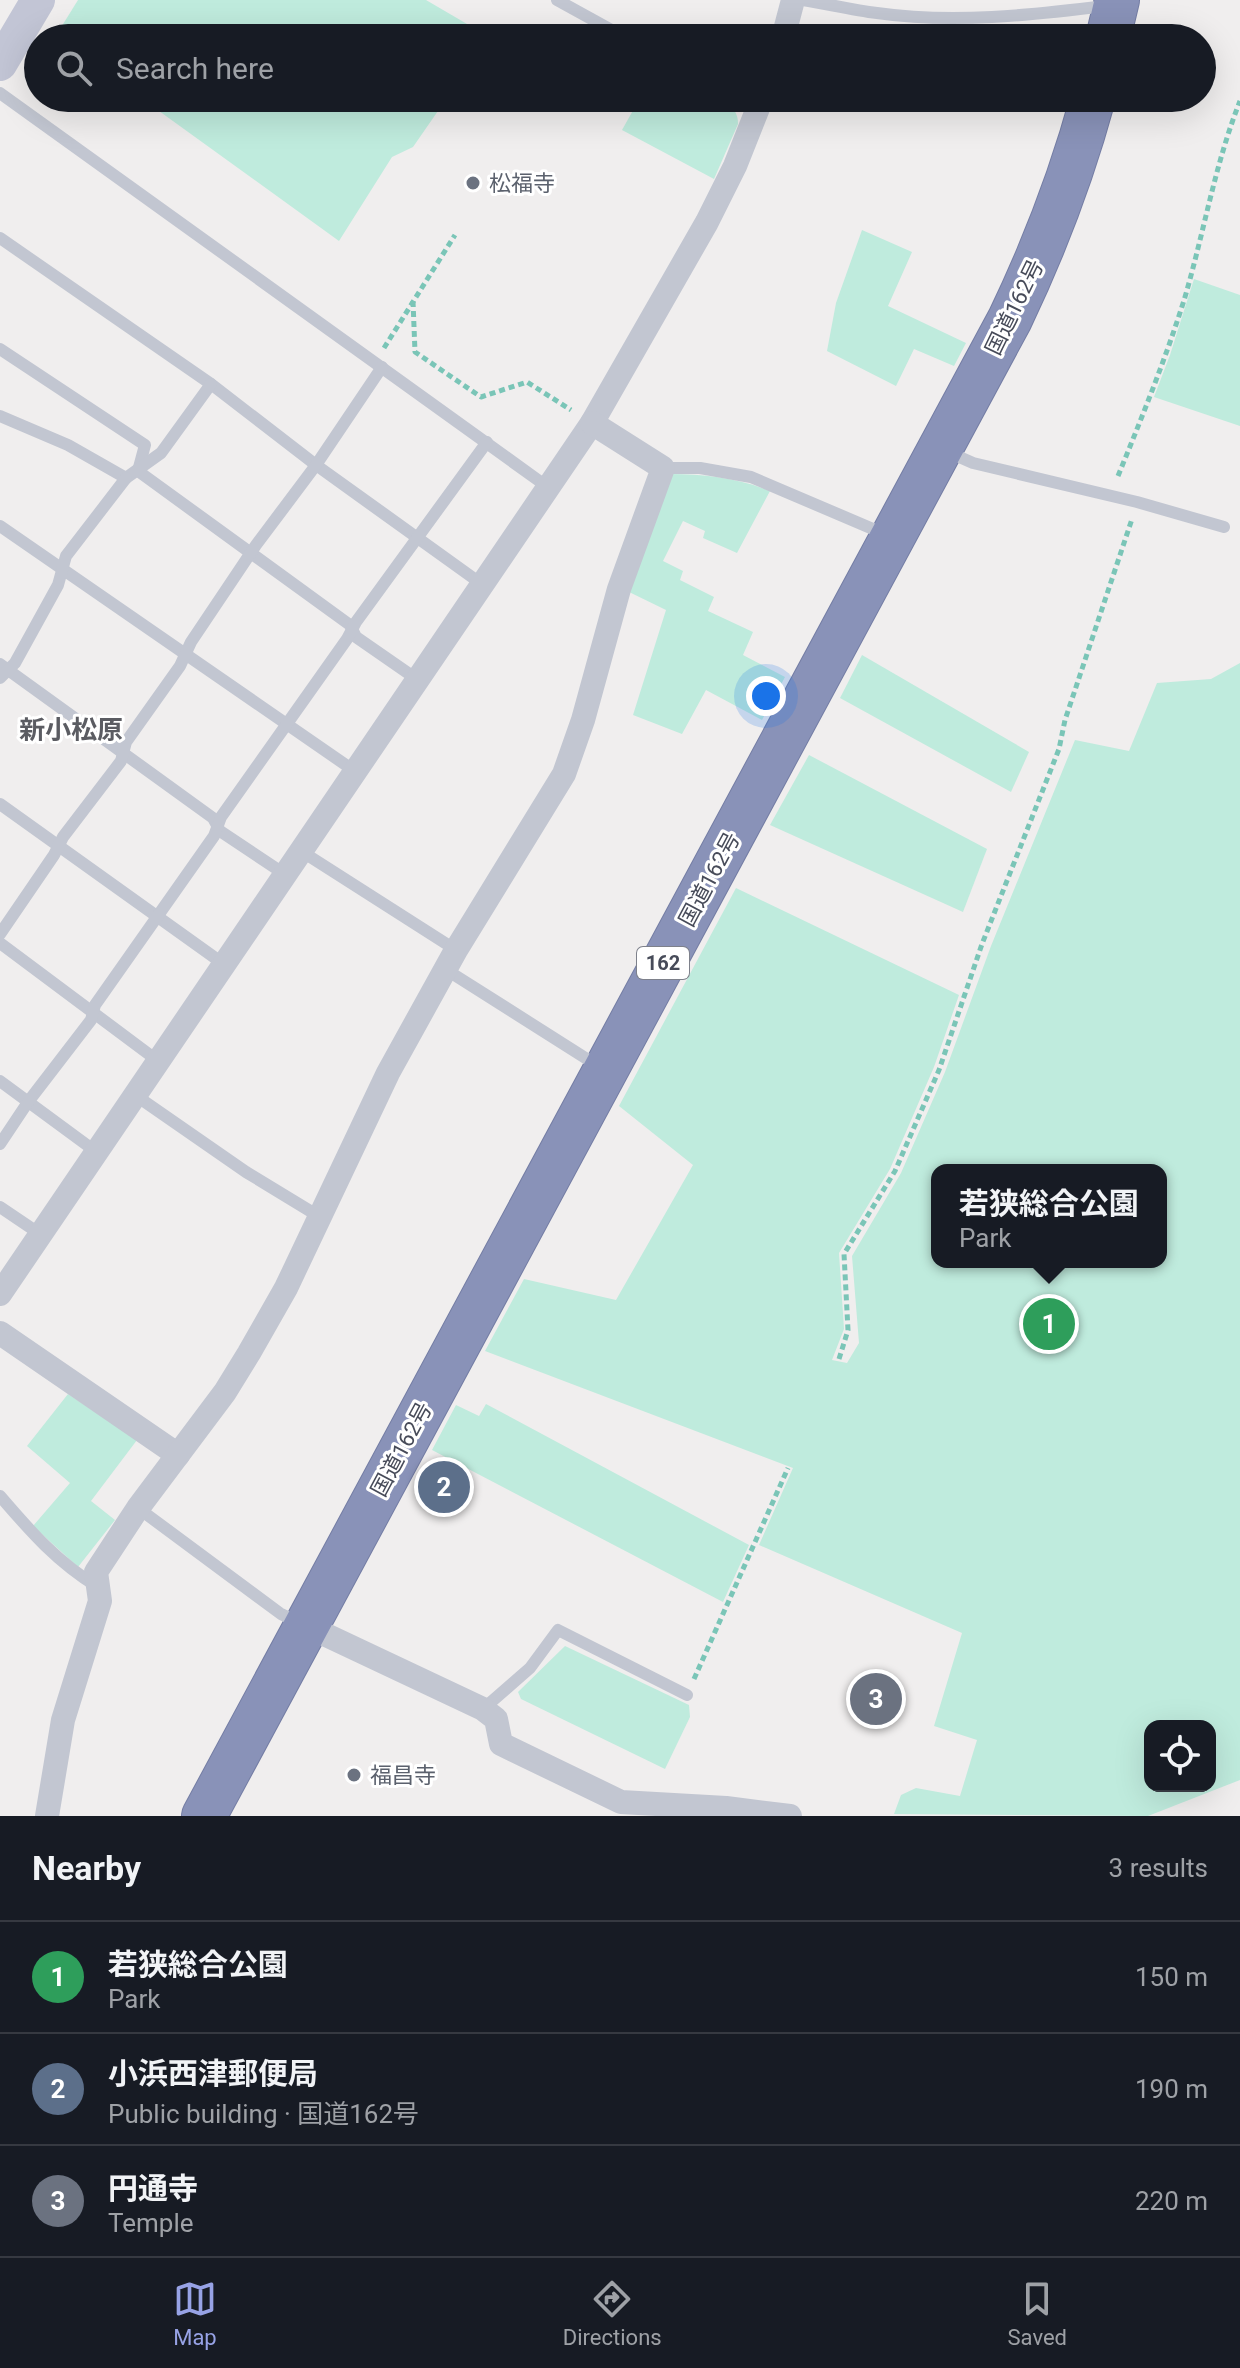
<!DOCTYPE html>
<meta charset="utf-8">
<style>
:root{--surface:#171b24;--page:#20242c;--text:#f1f3f6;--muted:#9ea1a6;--line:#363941;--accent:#97a2e5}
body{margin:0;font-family:Roboto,"Noto Sans JP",sans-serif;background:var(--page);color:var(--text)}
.controls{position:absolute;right:24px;bottom:24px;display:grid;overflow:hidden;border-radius:16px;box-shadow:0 8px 32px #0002}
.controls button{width:72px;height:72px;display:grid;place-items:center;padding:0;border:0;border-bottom:2px solid var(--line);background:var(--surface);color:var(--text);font:40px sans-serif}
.you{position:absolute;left:766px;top:696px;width:28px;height:28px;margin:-20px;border:6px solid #fff;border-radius:50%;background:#1a73e8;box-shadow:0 0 0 12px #1a73e833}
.badge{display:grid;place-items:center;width:52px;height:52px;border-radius:50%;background:var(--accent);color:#fff;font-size:26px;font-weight:700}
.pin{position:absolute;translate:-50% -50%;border:4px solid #fff;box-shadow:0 2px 8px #0006}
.popup{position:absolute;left:931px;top:1164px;width:236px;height:104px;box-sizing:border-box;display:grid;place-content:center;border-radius:16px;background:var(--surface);filter:drop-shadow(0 2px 6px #0005);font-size:26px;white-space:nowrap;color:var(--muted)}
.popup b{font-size:30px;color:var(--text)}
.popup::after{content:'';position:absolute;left:50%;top:100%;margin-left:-16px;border:16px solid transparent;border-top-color:var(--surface)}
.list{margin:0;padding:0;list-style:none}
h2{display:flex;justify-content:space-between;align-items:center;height:104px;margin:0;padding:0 32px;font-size:34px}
h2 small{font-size:26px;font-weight:400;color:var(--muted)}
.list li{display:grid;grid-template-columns:52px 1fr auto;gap:24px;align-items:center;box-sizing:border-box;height:112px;padding:0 32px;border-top:2px solid var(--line)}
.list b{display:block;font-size:30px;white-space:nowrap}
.list p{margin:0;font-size:26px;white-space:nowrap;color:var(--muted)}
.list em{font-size:26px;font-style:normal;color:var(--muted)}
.icon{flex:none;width:44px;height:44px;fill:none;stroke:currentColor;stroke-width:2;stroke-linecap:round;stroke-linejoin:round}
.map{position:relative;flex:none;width:1240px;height:1816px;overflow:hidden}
.search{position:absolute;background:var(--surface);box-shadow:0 8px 32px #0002;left:24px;right:24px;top:24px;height:88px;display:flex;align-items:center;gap:20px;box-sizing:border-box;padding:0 28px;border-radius:44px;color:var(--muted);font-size:30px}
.sheet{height:440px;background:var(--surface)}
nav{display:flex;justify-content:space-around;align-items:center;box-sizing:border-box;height:112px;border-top:2px solid var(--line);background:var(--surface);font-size:22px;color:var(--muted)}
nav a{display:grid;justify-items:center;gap:4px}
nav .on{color:var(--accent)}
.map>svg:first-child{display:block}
.green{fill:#bfebdd;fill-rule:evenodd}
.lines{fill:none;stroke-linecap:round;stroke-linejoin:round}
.highway-casing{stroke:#747da4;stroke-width:46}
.path{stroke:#7ac5b7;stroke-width:5;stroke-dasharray:6 4;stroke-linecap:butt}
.lane{stroke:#c2c6d1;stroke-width:12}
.street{stroke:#c2c6d1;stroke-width:24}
.secondary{stroke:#c2c5d5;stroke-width:34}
.highway{stroke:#8992b8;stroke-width:44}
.worship-dot{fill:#6b7280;stroke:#fff;stroke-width:3}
.labels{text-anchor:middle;stroke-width:6;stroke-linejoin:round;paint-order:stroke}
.shield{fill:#fff;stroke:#7e818b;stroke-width:2}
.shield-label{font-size:20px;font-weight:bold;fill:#474b59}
.worship-label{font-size:22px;fill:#5b616d;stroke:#fff;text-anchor:start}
.street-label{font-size:22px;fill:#474b59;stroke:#fff}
.quarter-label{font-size:26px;font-weight:bold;fill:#5b5c62;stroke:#fff}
</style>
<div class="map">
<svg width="1240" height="1816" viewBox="0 0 1240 1816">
<rect width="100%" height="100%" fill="#f0eeee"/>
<g class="green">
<path d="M78,0H426L491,38H57L55,37Z"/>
<path d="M141,98H447L413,147L392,157L339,241Z"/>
<path d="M640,98C664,98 740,87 738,124L714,179L622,130Z"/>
<path d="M862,230L912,252L888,306L966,343L954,366L914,349L896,386L827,351L836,303Z"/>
<path d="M1194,279L1240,295V426L1154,397L1170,355Z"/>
<path d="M670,474C705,474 738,478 770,491L737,553L703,538L705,531L683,521L663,561L683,571L680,580L714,597L708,611L753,632L743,655L785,677L762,720L706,690L682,734L633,715L666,610L627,591Z"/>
<path d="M862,655L1029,752L1011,792L840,698Z"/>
<path d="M1240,663V1780L1148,1816L894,1814L901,1795L916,1788L960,1796L977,1740L934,1726L962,1633L759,1545L793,1468L485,1351L524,1279L616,1300L693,1165L619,1106L736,888L959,995L934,1067L890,1169L839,1253L844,1329L832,1360L847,1363L859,1343L852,1256L901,1173L945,1072L991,946L1075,740L1129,751L1157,683L1211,679ZM937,1170H1161V1262H937ZM1150,1726H1210V1786H1150Z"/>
<path d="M809,755L987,849L963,912L770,825Z"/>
<path d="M68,1394L137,1440L91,1501L115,1520L78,1567L33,1526L70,1483L27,1446Z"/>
<path d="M486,1404L749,1545L723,1602L432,1450L456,1405L479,1416Z"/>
<path d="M565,1646L689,1705L690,1717L665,1769L521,1699L518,1692Z"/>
</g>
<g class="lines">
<defs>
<g id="highway">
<path d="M1108,38L1117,0"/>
<path d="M204,1816L1010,319C1044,248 1072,175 1093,98"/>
</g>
</defs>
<use href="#highway" class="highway-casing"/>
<g class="path">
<path d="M413,301L415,352L481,397L527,382L571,410"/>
<path d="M384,348L455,235"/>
<path d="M1118,476C1142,417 1166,358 1185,297C1204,232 1215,164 1240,101"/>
<path d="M839,1359L848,1330L844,1254L895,1171L939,1070L982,944L1059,749L1065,720L1132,519"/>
<path d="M694,1679L788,1468"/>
</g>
<g class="lane">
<path d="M557,0L626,38"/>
<path d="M803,0C828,4 852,10 877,13C953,24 1031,15 1106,6"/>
<path d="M0,93L549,488"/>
<path d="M733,98L757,111"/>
<path d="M0,238L211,384L316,465L483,585"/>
<path d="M0,349L145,445L138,471L350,625L356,637L418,680"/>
<path d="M0,416L68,445L126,478L161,453L211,384"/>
<path d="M948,452L973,463L1137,502L1224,527"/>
<path d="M663,468H700L751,477L887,535"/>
<path d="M0,526L356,772"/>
<path d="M0,664L213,818L220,831L286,875"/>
<path d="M0,678L15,663L58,585L66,556L126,478"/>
<path d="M0,804L225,965"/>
<path d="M301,851L456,950"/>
<path d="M0,934L54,855L63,837L121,761L126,742L180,666L191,642L256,545L316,465L382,367"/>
<path d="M0,943L158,1061"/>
<path d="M445,969L598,1066"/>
<path d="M0,1081L95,1151"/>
<path d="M135,1095L246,1172L320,1217"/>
<path d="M0,1144L28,1102L91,1020L95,1005L214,836L221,817L347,639L356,622L487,442"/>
<path d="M0,1207L40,1234"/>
<path d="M0,1496C30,1531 58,1563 98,1587"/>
<path d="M138,1508L281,1614L298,1622"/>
<path d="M483,1709L530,1668L558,1630L687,1695"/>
</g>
<g class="street">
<path d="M783,38L793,0"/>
<path d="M0,1294L592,423L707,222L735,166L762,98"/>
<path d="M0,1333L178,1455"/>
<path d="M307,1626L483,1709L496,1719L501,1744L621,1802L726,1808L790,1816"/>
<path d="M47,1816L63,1720L100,1601L96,1572L138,1508L225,1392L249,1353L286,1288L388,1073L456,950L564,774L583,720L619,589L663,468L592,423"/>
</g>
<path class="secondary" d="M0,64L38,0"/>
<use href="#highway" class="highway"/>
</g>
<g class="worship-dot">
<circle cx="473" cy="183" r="8"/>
<circle cx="354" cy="1775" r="8"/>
</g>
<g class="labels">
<rect class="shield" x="637" y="947" width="52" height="32" rx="6"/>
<g class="shield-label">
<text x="663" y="970">162</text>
</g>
<g class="worship-label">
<text x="489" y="191">松福寺</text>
<text x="370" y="1783">福昌寺</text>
</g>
<g class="street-label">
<text transform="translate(1014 307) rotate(-64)" y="8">国道162号</text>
<text transform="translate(709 879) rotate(-62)" y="8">国道162号</text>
<text transform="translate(401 1449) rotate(-62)" y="8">国道162号</text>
</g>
<g class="quarter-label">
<text x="71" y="739">新小松原</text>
</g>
</g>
</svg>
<div class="controls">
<button><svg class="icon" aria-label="locate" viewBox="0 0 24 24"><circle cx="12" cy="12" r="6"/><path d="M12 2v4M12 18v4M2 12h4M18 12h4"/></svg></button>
</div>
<div class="you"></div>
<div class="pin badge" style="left:1049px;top:1324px;background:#2e9e5b">1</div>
<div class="popup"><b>若狭総合公園</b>Park</div>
<div class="pin badge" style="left:444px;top:1487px;background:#5c6f8a">2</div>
<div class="pin badge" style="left:876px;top:1699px;background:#6b7280">3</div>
<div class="search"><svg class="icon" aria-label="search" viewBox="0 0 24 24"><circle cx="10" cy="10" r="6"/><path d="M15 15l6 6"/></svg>Search here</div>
</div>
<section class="sheet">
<h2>Nearby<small>3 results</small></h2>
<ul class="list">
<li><span class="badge" style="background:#2e9e5b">1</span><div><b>若狭総合公園</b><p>Park</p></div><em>150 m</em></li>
<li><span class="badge" style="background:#5c6f8a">2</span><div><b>小浜西津郵便局</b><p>Public building · 国道162号</p></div><em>190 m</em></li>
<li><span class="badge" style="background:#6b7280">3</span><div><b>円通寺</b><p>Temple</p></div><em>220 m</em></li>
</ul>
</section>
<nav>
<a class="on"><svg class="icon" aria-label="map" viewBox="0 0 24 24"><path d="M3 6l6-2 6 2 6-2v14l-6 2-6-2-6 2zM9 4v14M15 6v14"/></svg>Map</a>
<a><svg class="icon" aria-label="directions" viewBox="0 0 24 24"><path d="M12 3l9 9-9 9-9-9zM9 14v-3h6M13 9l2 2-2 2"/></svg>Directions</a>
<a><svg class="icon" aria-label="saved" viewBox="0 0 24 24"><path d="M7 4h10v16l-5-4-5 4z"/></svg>Saved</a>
</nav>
